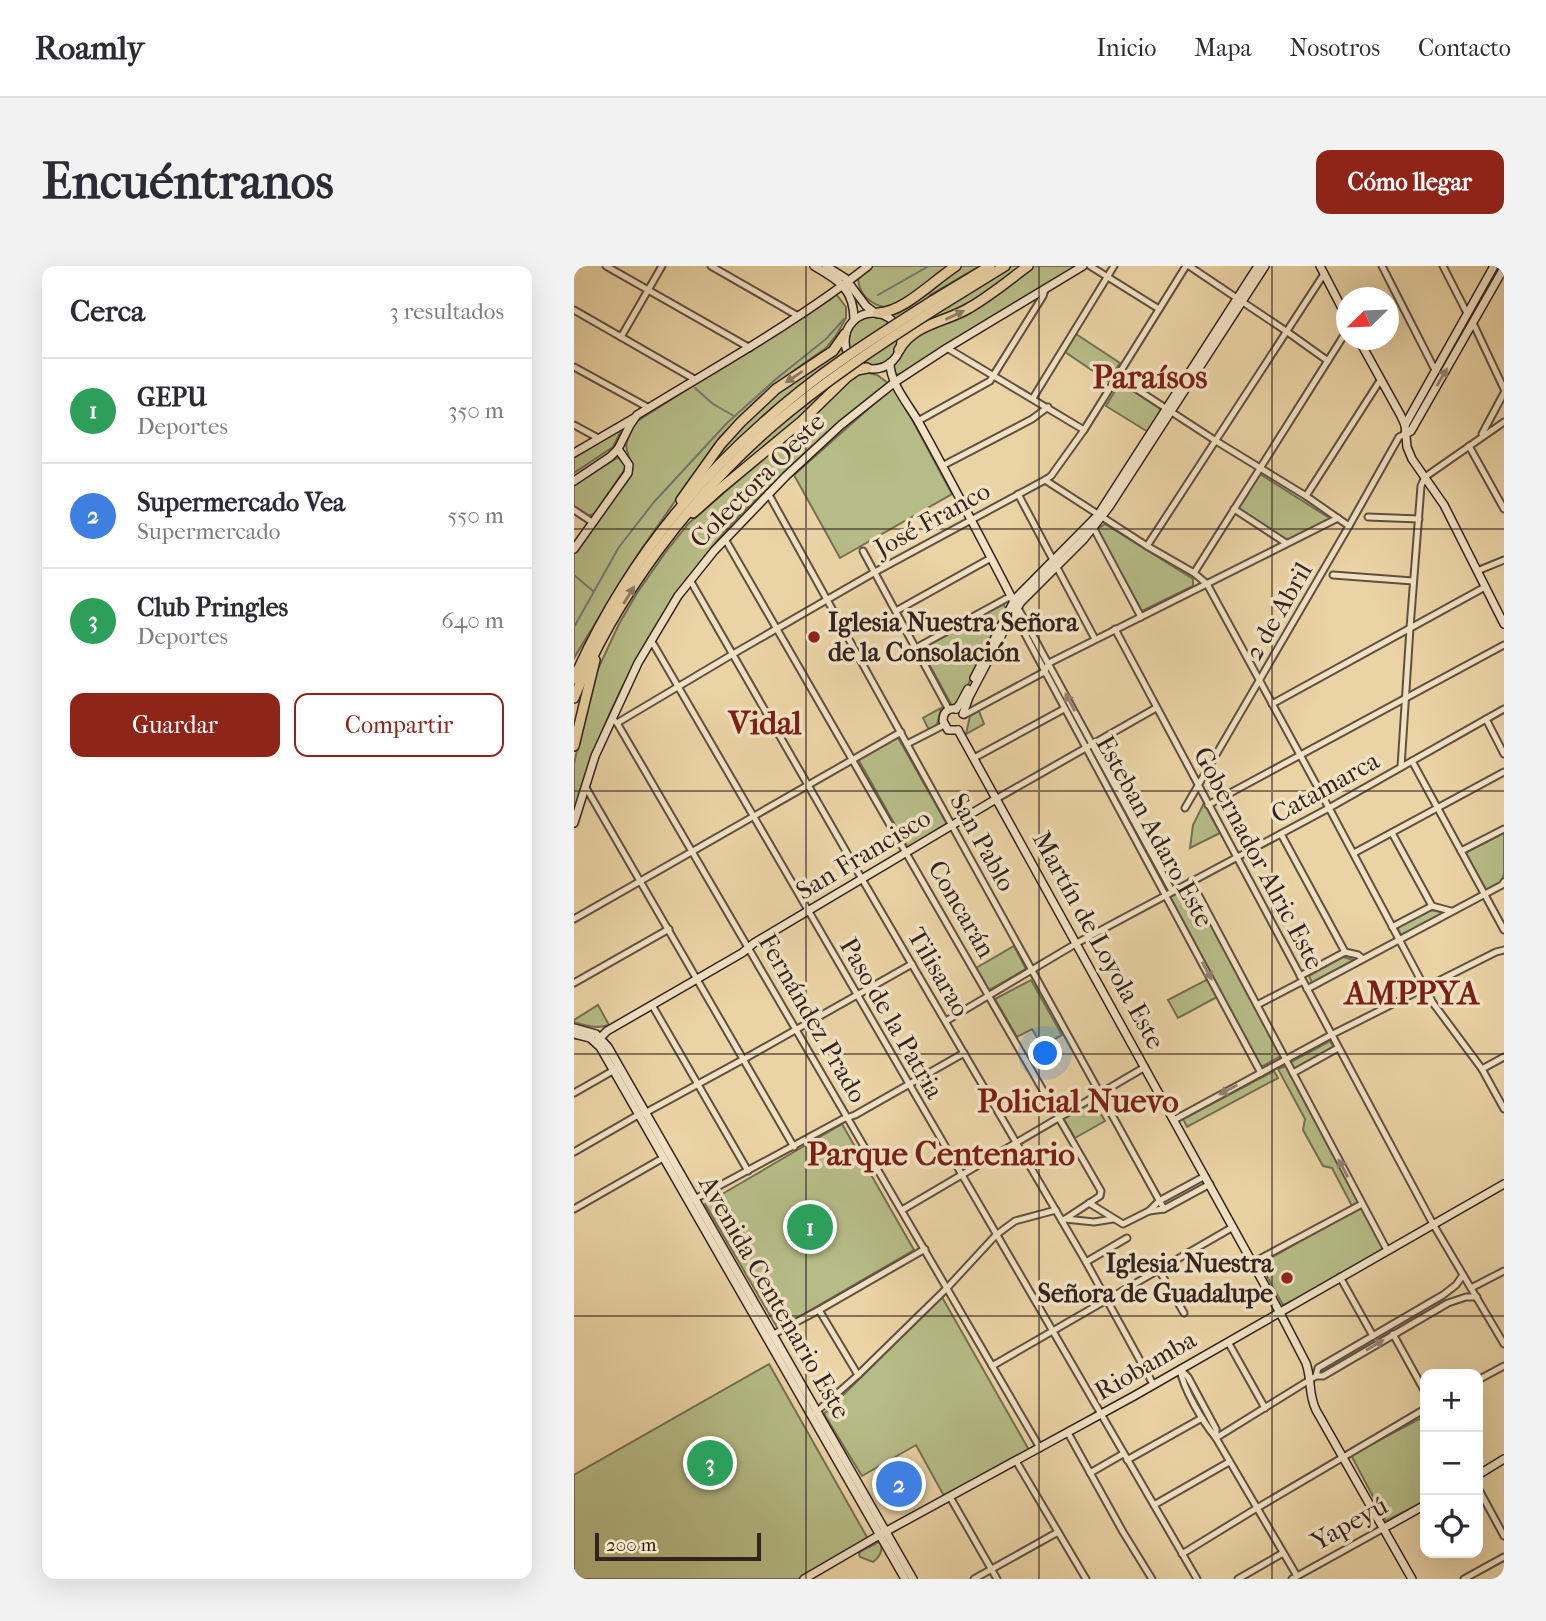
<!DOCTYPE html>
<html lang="es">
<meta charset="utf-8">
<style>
:root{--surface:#fff;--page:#f2f2f3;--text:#2b2b33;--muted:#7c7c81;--line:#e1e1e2;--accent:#8f2418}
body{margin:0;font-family:"IM FELL French Canon",serif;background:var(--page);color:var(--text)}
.controls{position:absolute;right:21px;bottom:21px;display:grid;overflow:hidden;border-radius:14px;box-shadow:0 7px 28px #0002}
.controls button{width:63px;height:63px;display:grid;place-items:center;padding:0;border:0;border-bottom:2px solid var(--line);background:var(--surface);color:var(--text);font:35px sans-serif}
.compass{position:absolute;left:762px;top:21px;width:63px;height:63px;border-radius:50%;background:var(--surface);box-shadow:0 7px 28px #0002;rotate:247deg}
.scale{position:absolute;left:21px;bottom:18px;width:166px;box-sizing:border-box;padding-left:7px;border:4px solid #32231e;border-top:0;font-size:19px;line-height:24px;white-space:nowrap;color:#32231e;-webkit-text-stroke:5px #f1e2c4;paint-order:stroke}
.you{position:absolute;left:472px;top:788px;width:24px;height:24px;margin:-18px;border:5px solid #fff;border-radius:50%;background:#1a73e8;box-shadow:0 0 0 10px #1a73e833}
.badge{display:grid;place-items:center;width:46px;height:46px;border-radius:50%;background:var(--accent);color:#fff;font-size:23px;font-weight:700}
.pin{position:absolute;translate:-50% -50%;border:4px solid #fff;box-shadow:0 2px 7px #0006}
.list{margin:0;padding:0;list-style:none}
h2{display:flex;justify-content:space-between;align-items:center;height:91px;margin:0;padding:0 28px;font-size:30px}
h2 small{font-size:23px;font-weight:400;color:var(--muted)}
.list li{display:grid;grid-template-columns:46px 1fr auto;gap:21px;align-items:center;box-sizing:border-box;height:105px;padding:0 28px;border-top:2px solid var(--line)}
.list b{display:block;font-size:26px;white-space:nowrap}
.list p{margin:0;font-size:23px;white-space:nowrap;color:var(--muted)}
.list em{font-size:23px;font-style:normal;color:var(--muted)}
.actions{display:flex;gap:14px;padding:21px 28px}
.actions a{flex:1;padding:16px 0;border:2px solid var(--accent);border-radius:14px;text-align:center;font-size:24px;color:var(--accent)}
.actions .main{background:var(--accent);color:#fff}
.icon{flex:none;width:38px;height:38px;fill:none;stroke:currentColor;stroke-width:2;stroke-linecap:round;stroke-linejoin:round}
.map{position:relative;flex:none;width:930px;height:1313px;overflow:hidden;border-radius:14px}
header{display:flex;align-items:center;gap:42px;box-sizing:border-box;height:98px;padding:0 35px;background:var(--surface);border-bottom:2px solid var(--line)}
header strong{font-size:33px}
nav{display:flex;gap:38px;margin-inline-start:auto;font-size:24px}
.intro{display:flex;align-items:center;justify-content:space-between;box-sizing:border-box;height:168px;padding:0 42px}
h1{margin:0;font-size:49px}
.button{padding:18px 32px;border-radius:14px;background:var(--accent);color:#fff;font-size:24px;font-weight:700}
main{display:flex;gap:42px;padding:0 42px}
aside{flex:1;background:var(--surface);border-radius:14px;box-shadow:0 7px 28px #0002}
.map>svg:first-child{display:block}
.green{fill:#b6bc87;stroke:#747052;stroke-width:2}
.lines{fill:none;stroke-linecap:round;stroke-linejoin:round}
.stream{stroke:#6f7c70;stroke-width:2}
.canal{stroke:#98b8a7;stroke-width:6}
.street-casing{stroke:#604f40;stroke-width:9}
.secondary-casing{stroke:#32231e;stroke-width:10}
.highway-casing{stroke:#32231e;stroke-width:12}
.street{stroke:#f1e2c4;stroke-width:5}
.secondary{stroke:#f1e2c4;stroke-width:7}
.highway{stroke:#ead3a5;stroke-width:9}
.highway-bridge-casing{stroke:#32231e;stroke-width:12;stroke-linecap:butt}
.highway-bridge{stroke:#ead3a5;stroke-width:9}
.oneway{fill:#8e7b62}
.oneway2{fill:#928271}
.grid{fill:none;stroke:#32231e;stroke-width:2;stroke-opacity:0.55}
.poi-dot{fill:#8f2418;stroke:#f1e2c4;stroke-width:2.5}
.labels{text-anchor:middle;stroke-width:7;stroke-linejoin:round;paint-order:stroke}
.street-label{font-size:26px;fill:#32231e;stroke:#f1e2c4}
.poi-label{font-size:26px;font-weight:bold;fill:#32231e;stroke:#f1e2c4;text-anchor:start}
.district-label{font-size:33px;font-weight:bold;fill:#7a1f14;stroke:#f1e2c4}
</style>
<header>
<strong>Roamly</strong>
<nav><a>Inicio</a><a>Mapa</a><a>Nosotros</a><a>Contacto</a></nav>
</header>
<div class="intro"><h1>Encuéntranos</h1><a class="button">Cómo llegar</a></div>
<main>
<aside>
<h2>Cerca<small>3 resultados</small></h2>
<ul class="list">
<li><span class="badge" style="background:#2e9e5b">1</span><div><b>GEPU</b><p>Deportes</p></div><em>350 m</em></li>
<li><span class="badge" style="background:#3f7fe0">2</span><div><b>Supermercado Vea</b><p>Supermercado</p></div><em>550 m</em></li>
<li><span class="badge" style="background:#2e9e5b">3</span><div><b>Club Pringles</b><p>Deportes</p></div><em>640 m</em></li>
</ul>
<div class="actions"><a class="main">Guardar</a><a>Compartir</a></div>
</aside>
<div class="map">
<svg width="930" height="1313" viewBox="0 0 930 1313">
<rect width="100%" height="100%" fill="#ead3a5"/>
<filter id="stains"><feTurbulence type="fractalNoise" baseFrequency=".00286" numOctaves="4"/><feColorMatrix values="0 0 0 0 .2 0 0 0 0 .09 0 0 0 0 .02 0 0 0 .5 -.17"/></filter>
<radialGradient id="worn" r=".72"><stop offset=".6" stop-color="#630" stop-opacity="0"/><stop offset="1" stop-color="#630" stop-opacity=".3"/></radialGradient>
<g class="green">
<path d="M299,0H375C359,10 330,39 314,41C308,41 302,39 298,36C289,31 285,23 284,13Z"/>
<path d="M385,0H406L356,29L365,45L438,0H451L411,29L329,75C328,64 324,54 314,48Z"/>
<path d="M458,0H505L326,108H322L318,100L327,90L333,76L340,68L382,51Z"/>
<path d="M923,0H928L837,163L833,161Z"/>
<path d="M262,28L272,41V52L263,68L252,82L222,103L194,125L146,171L64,288L0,392V288L58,205C58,197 56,195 54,188C49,177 56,165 62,156Z"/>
<circle cx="299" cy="74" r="25"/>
<path d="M502,68L546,97L534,115L491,86Z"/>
<path d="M267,77L271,89L282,101C235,146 187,188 135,226L184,177L209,156L198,142L156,183L123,219L148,178L197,130Z"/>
<path d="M290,106L303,109L314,117C277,147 242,179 206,211C188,228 169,245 153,263C83,345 29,442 0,546V498L11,446L23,405L45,358L63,327L91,287L114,258L211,174L279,110Z"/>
<path d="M550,119L585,142L587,146L574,166L532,140L544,120Z"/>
<path d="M320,120L378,228L266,292L220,209Z"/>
<path d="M44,164L46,167L39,181L0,207V192Z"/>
<path d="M43,192L48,193L51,198V203L20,248L14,250L0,241V218Z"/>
<path d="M686,208L757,253L713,275L664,243Z"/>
<path d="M531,258L619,313V320L568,345L524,266L525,262Z"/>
<path d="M429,338L432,342L385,437L383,440H378L348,385L349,382Z"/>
<path d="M367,442C367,448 364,452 363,459L355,464L349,452Z"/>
<path d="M405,445L410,458L392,468L396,450Z"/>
<path d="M323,470L374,560L334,582L284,493Z"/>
<path d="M519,484L595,623L592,624L516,485Z"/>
<path d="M630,537L646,567L616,582L619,559Z"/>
<path d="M930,567V607L927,618L912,625L891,587Z"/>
<path d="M616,620L707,790L687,801L596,631Z"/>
<path d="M856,644L872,647L827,669L823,661Z"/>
<path d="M440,680L452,703L415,724L402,702Z"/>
<path d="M769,691L780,694L738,717L735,710Z"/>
<path d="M634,713L643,731L604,752L594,734Z"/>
<path d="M457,714L488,769L468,780L458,763L443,771L421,733Z"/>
<path d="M24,739L35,759C23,763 12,760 0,756V754Z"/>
<path d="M756,775L760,782L719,804L715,797Z"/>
<path d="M712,800L785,937L778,940L758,902L749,900L729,864L731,853L704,803Z"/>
<path d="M700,805L704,812L613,861L609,853Z"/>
<path d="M519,835L531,855L501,872L489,852Z"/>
<path d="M268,858L340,984L204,1063L131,938Z"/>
<path d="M787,941L811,984L726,1032L709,1039L686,998Z"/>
<path d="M368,1031L455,1184L370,1230L342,1179L288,1210L250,1148Z"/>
<path d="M868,1033L870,1036L748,1106L746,1105Z"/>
<path d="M195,1098L294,1273L224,1313H0V1209Z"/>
<path d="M851,1150V1235L812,1255L777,1189Z"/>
<path d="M305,1276L307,1278C309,1285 305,1292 299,1296L286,1291L285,1288L287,1285Z"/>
</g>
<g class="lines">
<g class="stream">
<path d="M304,29L355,0"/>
<path d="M121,122L139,138L160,150"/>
<path d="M0,309L19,325"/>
<path d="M0,361L45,281L80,236L153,157L202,113L252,73L270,53"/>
</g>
<path class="canal" d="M834,162L926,0"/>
<defs>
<g id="street">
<path d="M32,0L176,82"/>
<path d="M137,0L224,50"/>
<path d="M516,0L585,43"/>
<path d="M615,0L712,65L754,95"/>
<path d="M808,0L861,104"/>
<path d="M869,0L893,47"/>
<path d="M0,44L122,114"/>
<path d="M899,57L930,123"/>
<path d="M47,71L88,0"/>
<path d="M373,82L510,164"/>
<path d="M0,101L75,142"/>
<path d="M544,111L642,175L732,230L775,260"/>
<path d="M459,132L540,0"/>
<path d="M344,155L416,115L469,30L471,24"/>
<path d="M0,159L24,172"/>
<path d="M908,168L930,127"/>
<path d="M895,180L930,243"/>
<path d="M368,200L458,153L474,141"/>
<path d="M471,214L573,280L620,307L633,318L755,542L859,737L908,803L930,843"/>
<path d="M194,227L590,943"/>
<path d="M444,228L521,373"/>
<path d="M732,230L807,113"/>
<path d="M660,243L712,277"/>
<path d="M0,244L18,256"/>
<path d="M794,251L845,253"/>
<path d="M519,261L567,351"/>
<path d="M151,273L527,925L526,930L488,955"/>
<path d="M573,280L750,8"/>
<path d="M289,285L375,444"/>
<path d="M903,305L930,294"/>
<path d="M620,307L772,66"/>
<path d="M759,309L839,315"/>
<path d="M116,314L288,613L512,996L579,1118"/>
<path d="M443,342L445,357L687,807"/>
<path d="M445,344L598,625"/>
<path d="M322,345L417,292"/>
<path d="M541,363L859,958L930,1078"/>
<path d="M77,374L623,1313"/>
<path d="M342,382L437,330"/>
<path d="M698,438L911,321"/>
<path d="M390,449L470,406L475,397L764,252"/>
<path d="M38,453L43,457L466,1182"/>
<path d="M912,453L930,488"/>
<path d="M43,457L159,388L301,306L471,214L477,210L510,164L612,0"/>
<path d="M333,478L370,459"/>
<path d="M400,492L490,443"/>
<path d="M838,495L930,664"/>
<path d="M827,501L836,362L847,220L851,211L930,156"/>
<path d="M11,520L220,881"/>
<path d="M422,533L582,442"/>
<path d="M634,539L930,379"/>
<path d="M611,542L775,260L825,171L831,168"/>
<path d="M818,567L858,640"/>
<path d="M707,568L771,686"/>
<path d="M887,585L930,563"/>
<path d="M780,587L930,506"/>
<path d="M617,615L813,984"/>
<path d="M0,653L327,466"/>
<path d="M818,661L858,640L877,645"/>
<path d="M726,710L771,686L784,689L789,693"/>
<path d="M0,717L95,663"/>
<path d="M733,723L928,619L930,616"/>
<path d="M78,739L174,905"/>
<path d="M683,739L729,715"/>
<path d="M372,755L503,677L755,542L930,443"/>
<path d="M908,803L930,791"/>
<path d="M719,807L764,782"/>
<path d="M0,827L42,803"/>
<path d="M600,854L757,769L922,686L930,684"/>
<path d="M0,886L64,849L71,847L170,793L338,698"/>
<path d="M119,934L269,853L281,849L390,787"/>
<path d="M515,937L549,958L575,945L585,935L631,910"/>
<path d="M0,943L89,892"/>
<path d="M328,944L571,801"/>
<path d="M575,945L590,943L636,918"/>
<path d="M491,953L520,956L539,953"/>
<path d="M512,996L553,972"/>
<path d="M678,997L788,938"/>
<path d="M585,1004L610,1047"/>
<path d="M766,1011L799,1070"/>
<path d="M897,1022L930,1005"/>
<path d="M245,1044L284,1109"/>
<path d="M819,1068L851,1126"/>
<path d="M198,1069L245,1044L351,983"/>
<path d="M654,1076L691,1142"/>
<path d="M418,1100L659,961"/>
<path d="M606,1103C609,1123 629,1156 642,1172L723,1310"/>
<path d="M608,1105L614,1111L642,1163V1172"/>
<path d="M742,1110H749L874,1037L892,1031H903"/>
<path d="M904,1114L930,1100"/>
<path d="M240,1148L284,1109L373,1022L422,969L441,955L482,944"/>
<path d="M494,1167L549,1266L578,1313"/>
<path d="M642,1172L742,1110L744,1102L869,1029L882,1019L889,1009"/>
<path d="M553,1194L628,1152"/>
<path d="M442,1195L512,1313"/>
<path d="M516,1207L549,1188"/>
<path d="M904,1222L930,1270"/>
<path d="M376,1231L423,1313"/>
<path d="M580,1239L655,1196"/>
<path d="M608,1288L683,1242L851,1143"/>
<path d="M400,1313L484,1266"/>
<path d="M664,1313L709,1287"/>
<path d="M718,1313L810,1262"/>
<path d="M890,1313L930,1291"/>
</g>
<g id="secondary">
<path d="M240,0C264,14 280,22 280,54"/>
<path d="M252,0L271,12L292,40L300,46"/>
<path d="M746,0L772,50"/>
<circle cx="299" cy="75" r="28"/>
<path d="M785,74L827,150L831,159L833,181L838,193L870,239L930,358"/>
<path d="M316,97C316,117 334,138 344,155C377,215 409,276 441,338"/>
<path d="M831,159L920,0"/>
<path d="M831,168L837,165L930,2"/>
<path d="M0,187L60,152"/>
<path d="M0,215L36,191L44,183L56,159L63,149C141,101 222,57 294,0"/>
<path d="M0,283L54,207L55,199L44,183"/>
<path d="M400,412L441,333L524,249L684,0"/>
<path d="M382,443L386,438L394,423"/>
<path d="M382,443C373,442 369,447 369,455L374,464H384"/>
<path d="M389,448L395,431L436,353L447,336L510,273L535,241L691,0"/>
<path d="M384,464L705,1045L732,1097C738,1114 734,1128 742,1144L838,1313"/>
<path d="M0,557L21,490L64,397L104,330L140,285L212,210L267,159L321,116L373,82L509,0"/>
<path d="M0,762L22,768L34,781L339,1313"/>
<path d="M0,768L16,772L26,781L331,1313"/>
<path d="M25,773L33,765L168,687L180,677L422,533"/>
<path d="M904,1209L930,1193"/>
<path d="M810,1262L851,1239"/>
<path d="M230,1313L309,1267L560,1130L930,918"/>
</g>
<g id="highway">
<path d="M358,35L416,0"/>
<path d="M363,42L431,0"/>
<path d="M304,47C330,46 360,14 382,0"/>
<path d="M325,84C339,58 372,56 395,42C416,30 435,14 454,0"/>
<path d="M107,234L147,178L167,156L202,123L259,85L271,68"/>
<path d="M119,247L147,222L228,155L273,111L283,104L293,102"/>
<path d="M0,413C44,313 109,227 191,155"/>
<path d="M0,432C41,331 115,233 197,161"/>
<path d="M0,480L21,394"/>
</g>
</defs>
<use href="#street" class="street-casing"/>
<use href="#secondary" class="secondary-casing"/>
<use href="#highway" class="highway-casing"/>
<use href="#street" class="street"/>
<use href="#secondary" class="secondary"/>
<use href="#highway" class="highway"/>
<defs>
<g id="highway-bridge">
<path d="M191,155C242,108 300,72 358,35"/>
<path d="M197,161C249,116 305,79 363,42"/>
</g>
</defs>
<use href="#highway-bridge" class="highway-bridge-casing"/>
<use href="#highway-bridge" class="highway-bridge"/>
</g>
<defs><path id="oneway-solid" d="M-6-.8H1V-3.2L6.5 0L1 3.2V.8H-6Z" transform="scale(1.75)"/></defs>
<g class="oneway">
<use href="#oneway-solid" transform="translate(381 49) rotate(-25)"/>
<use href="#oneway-solid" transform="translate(220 111) rotate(146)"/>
<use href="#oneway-solid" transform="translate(55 329) rotate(-58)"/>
</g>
<g class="oneway2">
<use href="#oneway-solid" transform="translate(868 111) rotate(-60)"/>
<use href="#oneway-solid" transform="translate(496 436) rotate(-118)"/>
<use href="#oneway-solid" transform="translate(633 705) rotate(62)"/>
<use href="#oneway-solid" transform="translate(654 824) rotate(152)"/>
<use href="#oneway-solid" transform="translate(769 902) rotate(-118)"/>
<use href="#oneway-solid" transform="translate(801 1079) rotate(-31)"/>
</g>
<path class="grid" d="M232,0V1313M465,0V1313M698,0V1313M0,263H930M0,525H930M0,788H930M0,1050H930"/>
<g class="poi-dot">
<circle cx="240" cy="371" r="7"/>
<circle cx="713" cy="1012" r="7"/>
</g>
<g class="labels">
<g class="street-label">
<text transform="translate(183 214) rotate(-45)" y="9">Colectora Oeste</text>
<text transform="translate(358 253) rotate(-29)" y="9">José Franco</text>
<text transform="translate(704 345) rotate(-60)" y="9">2 de Abril</text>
<text transform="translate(751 521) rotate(-29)" y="9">Catamarca</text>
<text transform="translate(581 565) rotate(61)" y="9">Esteban Adaro Este</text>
<text transform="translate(409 576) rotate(61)" y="9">San Pablo</text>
<text transform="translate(289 588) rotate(-31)" y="9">San Francisco</text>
<text transform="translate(685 592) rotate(62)" y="9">Gobernador Alric Este</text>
<text transform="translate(388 643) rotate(60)" y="9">Concarán</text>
<text transform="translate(525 674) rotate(61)" y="9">Martín de Loyola Este</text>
<text transform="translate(365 706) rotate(60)" y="9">Tilisarao</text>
<text transform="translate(239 752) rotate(60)" y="9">Fernández Prado</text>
<text transform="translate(318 752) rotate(60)" y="9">Paso de la Patria</text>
<text transform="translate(201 1031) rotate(60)" y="9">Avenida Centenario Este</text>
<text transform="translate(571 1099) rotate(-30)" y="9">Riobamba</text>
<text transform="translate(775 1257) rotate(-29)" y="9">Yapeyú</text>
</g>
<g class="poi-label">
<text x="254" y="365">Iglesia Nuestra Señora<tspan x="254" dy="30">de la Consolación</tspan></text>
<text x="699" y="1006" text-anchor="end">Iglesia Nuestra<tspan x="699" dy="30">Señora de Guadalupe</tspan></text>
</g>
<g class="district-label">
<text x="576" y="122">Paraísos</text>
<text x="191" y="468">Vidal</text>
<text x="838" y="738">AMPPYA</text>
<text x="504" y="846">Policial Nuevo</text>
<text x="367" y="899">Parque Centenario</text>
</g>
</g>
<rect width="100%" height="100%" filter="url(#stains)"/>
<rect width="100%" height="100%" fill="url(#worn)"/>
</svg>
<div class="controls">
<button>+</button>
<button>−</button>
<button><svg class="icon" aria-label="locate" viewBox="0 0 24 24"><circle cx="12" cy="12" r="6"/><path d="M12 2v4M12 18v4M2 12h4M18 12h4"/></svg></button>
</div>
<svg class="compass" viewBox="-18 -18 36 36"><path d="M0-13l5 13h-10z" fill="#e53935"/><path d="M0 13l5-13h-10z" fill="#7c7c81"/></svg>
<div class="scale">200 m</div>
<div class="you"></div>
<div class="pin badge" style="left:236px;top:961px;background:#2e9e5b">1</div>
<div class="pin badge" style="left:325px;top:1218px;background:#3f7fe0">2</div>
<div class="pin badge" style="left:136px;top:1197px;background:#2e9e5b">3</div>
</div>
</main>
